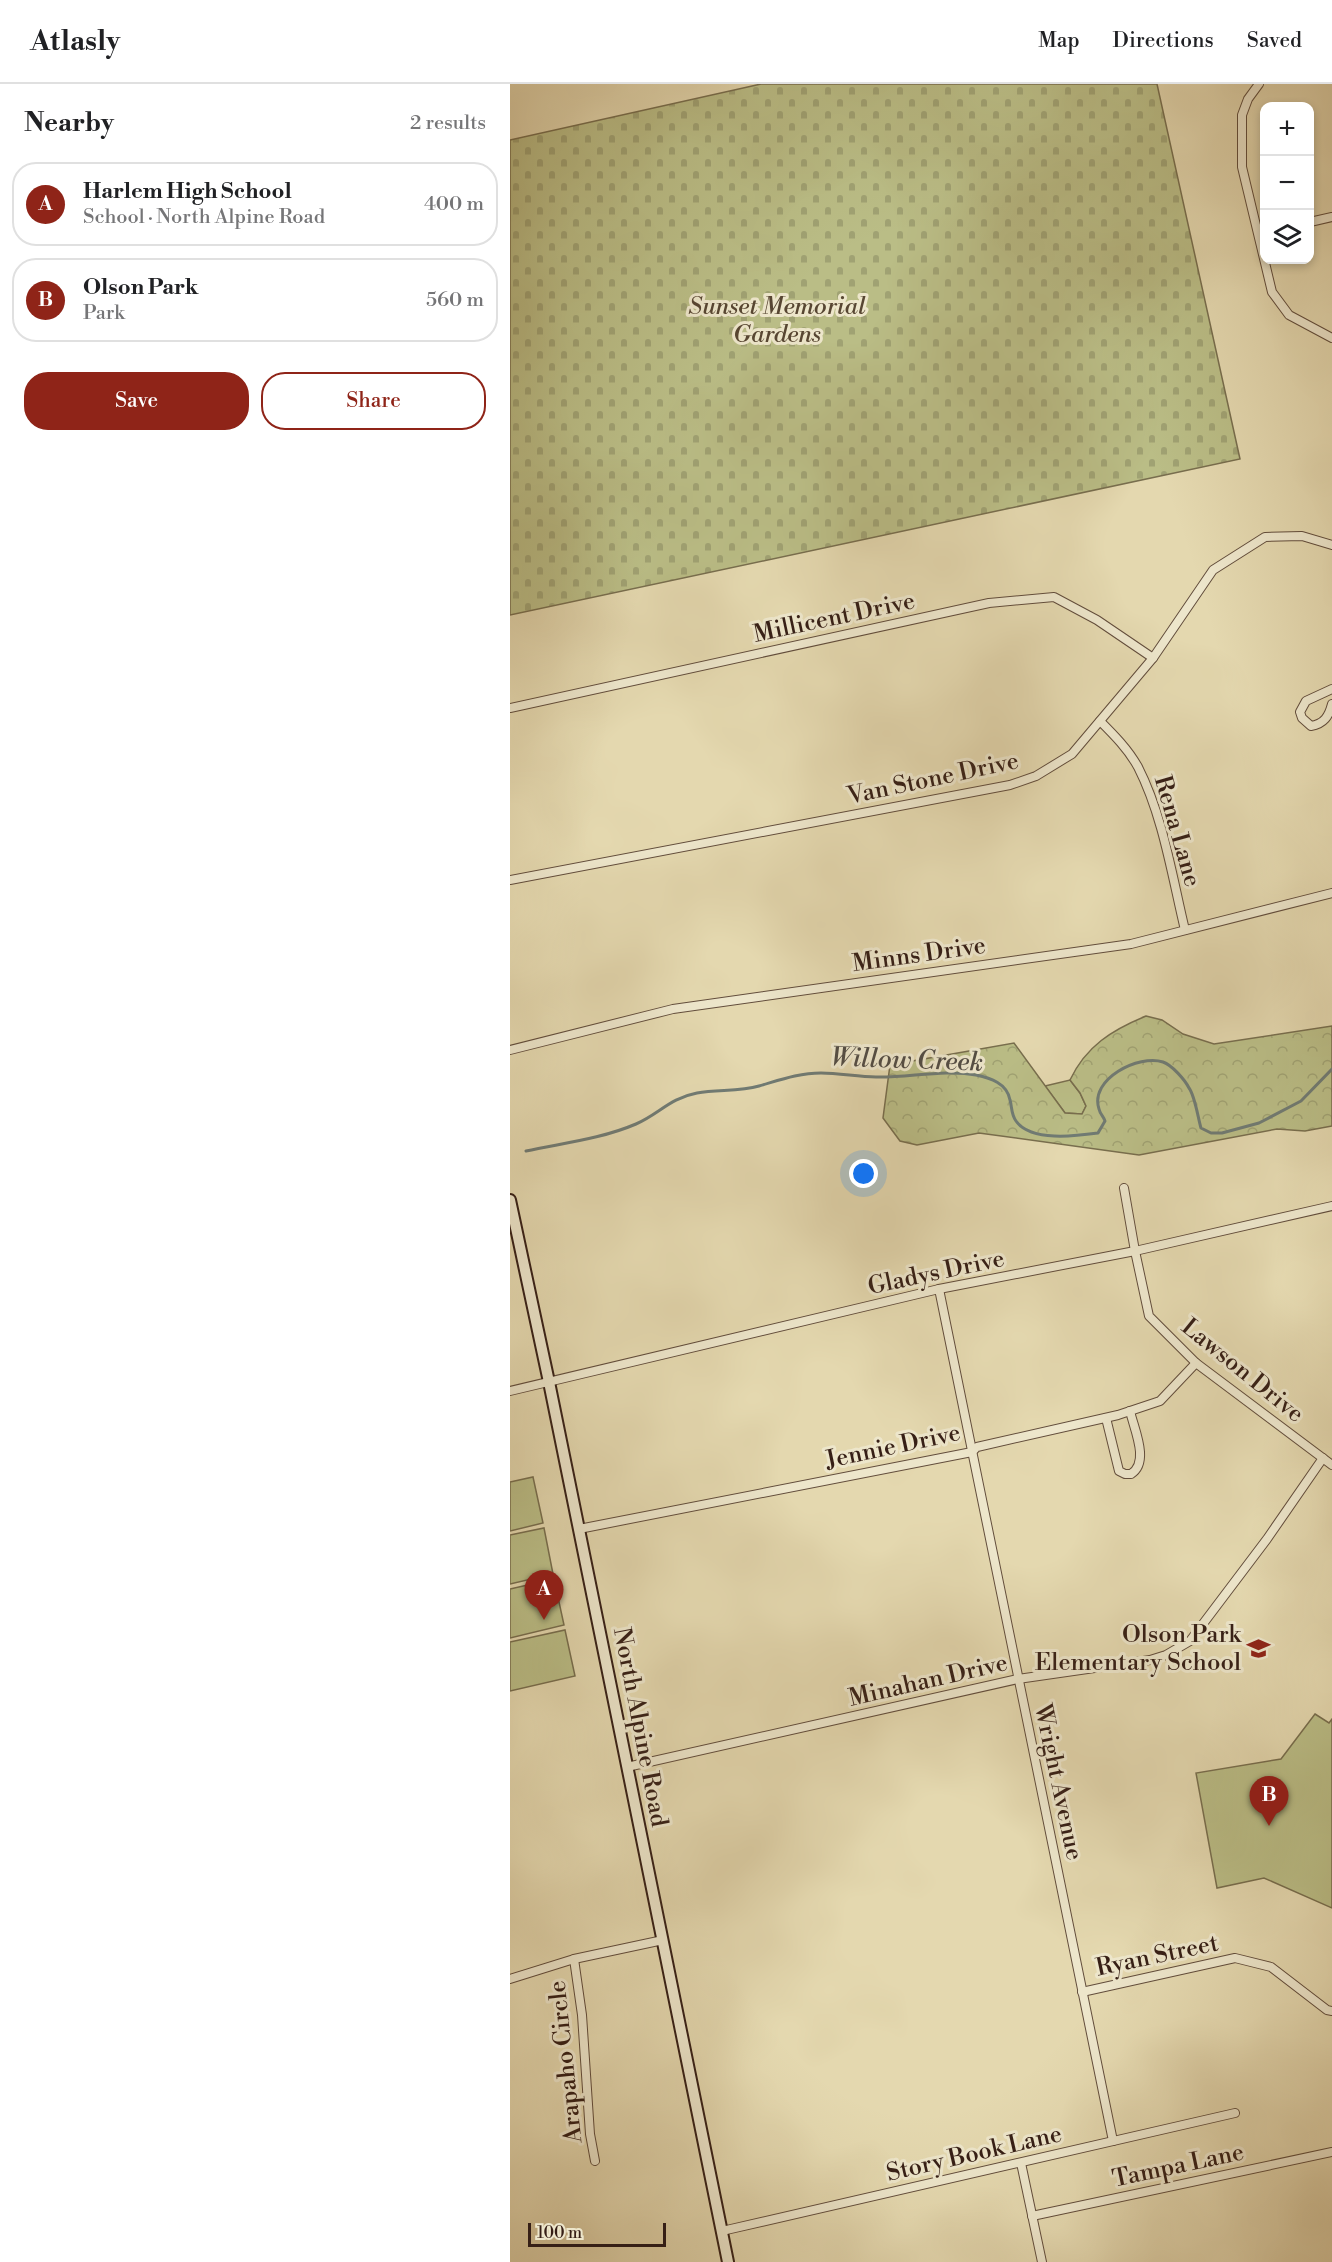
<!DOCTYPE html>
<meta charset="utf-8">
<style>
:root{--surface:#fff;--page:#f2f2f2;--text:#202124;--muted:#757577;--line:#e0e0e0;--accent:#8f2418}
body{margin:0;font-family:"Libre Bodoni",serif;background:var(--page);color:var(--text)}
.controls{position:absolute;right:18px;top:18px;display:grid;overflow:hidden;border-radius:12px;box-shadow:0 3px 9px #0003}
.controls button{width:54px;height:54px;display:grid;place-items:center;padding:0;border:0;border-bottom:2px solid var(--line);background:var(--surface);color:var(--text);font:30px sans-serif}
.scale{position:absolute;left:18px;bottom:15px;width:138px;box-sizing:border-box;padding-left:6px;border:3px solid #361f16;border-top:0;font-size:16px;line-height:21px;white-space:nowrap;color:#361f16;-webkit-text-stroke:4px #ede6cb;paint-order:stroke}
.you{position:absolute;left:354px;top:1090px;width:21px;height:21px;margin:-15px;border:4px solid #fff;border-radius:50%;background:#1a73e8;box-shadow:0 0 0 9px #1a73e833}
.badge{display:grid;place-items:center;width:39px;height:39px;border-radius:50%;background:var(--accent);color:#fff;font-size:20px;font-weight:700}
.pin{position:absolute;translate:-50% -50px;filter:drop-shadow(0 2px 3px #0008)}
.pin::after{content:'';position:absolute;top:32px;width:21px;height:18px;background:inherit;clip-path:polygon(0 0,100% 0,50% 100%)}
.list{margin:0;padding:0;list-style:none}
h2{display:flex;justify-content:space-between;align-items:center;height:78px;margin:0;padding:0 24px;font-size:26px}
h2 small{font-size:20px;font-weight:400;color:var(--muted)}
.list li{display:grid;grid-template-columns:39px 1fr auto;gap:18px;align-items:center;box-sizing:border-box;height:84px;margin:0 12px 12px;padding:0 12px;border:2px solid var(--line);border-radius:24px}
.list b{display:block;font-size:22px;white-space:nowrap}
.list p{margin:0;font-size:20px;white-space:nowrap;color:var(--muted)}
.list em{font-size:20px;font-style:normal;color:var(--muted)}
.actions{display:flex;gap:12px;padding:18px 24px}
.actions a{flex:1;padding:14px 0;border:2px solid var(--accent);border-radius:24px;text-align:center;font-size:21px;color:var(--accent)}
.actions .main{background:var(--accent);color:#fff}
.icon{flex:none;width:33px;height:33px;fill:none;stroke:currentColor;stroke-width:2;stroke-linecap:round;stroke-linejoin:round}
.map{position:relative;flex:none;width:822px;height:2178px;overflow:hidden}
header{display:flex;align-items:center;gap:36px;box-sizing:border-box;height:84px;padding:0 30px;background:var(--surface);border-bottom:2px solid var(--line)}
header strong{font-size:28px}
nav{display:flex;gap:33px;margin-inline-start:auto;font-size:21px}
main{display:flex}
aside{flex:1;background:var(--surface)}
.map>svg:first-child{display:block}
.green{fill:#babd86;stroke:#786e4e;stroke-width:1.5}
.forest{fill:url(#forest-crowns);stroke:#786e4e;stroke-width:1.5}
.cemetery{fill:url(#cemetery-stones);stroke:#786e4e;stroke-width:1.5}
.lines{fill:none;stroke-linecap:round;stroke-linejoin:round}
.stream{stroke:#707b74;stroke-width:3}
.street-casing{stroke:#624d3c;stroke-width:10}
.secondary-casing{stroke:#361f16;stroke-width:14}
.street{stroke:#ede6cb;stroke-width:8}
.secondary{stroke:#ede6cb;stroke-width:10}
.labels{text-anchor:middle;stroke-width:6;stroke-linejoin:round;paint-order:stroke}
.park-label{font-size:24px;font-style:italic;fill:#574632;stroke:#ede6cb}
.street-label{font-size:24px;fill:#361f16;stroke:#ede6cb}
.poi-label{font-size:24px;fill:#361f16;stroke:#ede6cb;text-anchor:end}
.water-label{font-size:26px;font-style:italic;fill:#534d45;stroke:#ede6cb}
</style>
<header>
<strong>Atlasly</strong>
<nav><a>Map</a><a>Directions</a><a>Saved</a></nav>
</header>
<main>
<aside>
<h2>Nearby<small>2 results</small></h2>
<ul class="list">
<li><span class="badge">A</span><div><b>Harlem High School</b><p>School · North Alpine Road</p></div><em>400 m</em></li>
<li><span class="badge">B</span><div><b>Olson Park</b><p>Park</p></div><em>560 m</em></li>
</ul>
<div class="actions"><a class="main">Save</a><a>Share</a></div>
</aside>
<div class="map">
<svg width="822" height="2178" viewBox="0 0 822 2178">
<defs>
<pattern id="forest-crowns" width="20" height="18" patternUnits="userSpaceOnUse" patternTransform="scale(1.5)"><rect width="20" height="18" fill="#babd86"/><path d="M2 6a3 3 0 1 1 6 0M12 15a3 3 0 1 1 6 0" fill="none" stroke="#a0a273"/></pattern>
<pattern id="cemetery-stones" width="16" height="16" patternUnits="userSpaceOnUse" patternTransform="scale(1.5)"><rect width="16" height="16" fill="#babd86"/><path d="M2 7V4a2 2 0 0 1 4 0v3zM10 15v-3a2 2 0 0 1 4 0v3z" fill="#a0a273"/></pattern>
</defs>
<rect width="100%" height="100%" fill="#e4d8af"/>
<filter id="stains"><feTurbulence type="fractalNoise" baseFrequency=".00333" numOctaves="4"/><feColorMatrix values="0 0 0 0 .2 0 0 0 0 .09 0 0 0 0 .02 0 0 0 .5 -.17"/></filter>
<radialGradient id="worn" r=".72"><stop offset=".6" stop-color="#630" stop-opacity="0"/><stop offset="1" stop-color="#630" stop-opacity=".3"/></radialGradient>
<g class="green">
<path d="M560,996L570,1009L576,1022L572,1030L555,1029L535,1002Z"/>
<path d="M23,1393L33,1439L0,1447V1398Z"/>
<path d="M34,1444L43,1490L0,1500V1451Z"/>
<path d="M44,1495L54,1541L0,1554V1505Z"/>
<path d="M55,1546L65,1592L0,1607V1558Z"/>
<path d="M805,1630L819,1639L822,1635V1824L754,1794L707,1804L686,1689L771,1675Z"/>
</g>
<path class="forest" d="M636,932L652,936L673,950L704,960L822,942V1042L795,1047L767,1045L629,1071L469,1049L407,1061L390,1057L373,1034L380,981L504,959L555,1029L572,1030L576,1022L570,1009L560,996C576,962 602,946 636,932Z"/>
<path class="cemetery" d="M251,0H647L730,375L0,531V56Z"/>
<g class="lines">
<path class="stream" d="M16,1067C53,1059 91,1055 126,1040C149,1030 160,1014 187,1009C207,1005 229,1008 249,1002C270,996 289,989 311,989C330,989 348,993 366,993C397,994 435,985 466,991C480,994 497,999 500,1016C502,1023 501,1030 506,1037C521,1058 566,1052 588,1049L595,1037C594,1033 590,1030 589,1025C579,995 629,970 653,978C662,981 675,996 679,1004C685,1012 688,1034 691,1044L701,1049H712L749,1039L791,1017L822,985"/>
<defs>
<g id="street">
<path d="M749,0L738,15L732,31V83L762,208L779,231L822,254"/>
<path d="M800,138L822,133"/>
<path d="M822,605L796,617L790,628L792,634L801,642C814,640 819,632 822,620"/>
<path d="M0,624L479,519L544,513L587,536L643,574"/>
<path d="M590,637C604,651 618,665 628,683C653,732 662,792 675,846"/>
<path d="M0,796L500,701L526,692L562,670L643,574L703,486L755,453L792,452L822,461"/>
<path d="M0,966L163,925L621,860L822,809"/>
<path d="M614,1104L625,1167L639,1232L686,1279L822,1381"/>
<path d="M429,1205L603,2057"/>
<path d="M0,1307L429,1205L625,1167L822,1122"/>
<path d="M596,1334L609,1387L615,1390H621C640,1378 624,1345 620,1327"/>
<path d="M69,1445L462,1368L467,1363L608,1331L650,1317L686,1279"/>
<path d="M117,1683L508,1595L640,1576L656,1571L680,1557L757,1455L813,1374"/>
<path d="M64,1875L72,1931L80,2050L85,2077"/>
<path d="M0,1895L64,1875L153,1856"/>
<path d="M572,1908L725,1874L761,1883L817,1926L822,1927"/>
<path d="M511,2079L532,2178"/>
<path d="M522,2132L822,2068"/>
<path d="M212,2147L725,2029"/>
</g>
<path id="secondary" d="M0,1116L39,1298L218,2178"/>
</defs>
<use href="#street" class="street-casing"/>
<use href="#secondary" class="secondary-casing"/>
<use href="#street" class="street"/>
<use href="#secondary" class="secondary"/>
</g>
<defs>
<symbol id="school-bare" viewBox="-9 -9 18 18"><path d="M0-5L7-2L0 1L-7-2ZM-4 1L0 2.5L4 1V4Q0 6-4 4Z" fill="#8f2418" stroke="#ede6cb" stroke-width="2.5" paint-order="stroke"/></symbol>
</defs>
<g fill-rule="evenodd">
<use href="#school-bare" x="732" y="1548" width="33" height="33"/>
</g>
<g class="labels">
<g class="park-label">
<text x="267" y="230">Sunset Memorial<tspan x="267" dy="28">Gardens</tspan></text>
</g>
<g class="street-label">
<text transform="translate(324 533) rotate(-12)" y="8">Millicent Drive</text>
<text transform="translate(423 694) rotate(-12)" y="8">Van Stone Drive</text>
<text transform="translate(668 747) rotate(74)" y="8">Rena Lane</text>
<text transform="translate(409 870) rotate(-8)" y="8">Minns Drive</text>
<text transform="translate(426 1188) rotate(-12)" y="8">Gladys Drive</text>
<text transform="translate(733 1286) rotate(39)" y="8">Lawson Drive</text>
<text transform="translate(383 1362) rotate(-12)" y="8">Jennie Drive</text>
<text transform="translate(418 1596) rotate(-13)" y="8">Minahan Drive</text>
<text transform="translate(131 1643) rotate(79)" y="8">North Alpine Road</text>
<text transform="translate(549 1698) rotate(78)" y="8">Wright Avenue</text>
<text transform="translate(647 1871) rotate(-12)" y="8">Ryan Street</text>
<text transform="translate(55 1978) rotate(-96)" y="8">Arapaho Circle</text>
<text transform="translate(464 2069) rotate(-13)" y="8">Story Book Lane</text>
<text transform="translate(668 2081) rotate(-12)" y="8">Tampa Lane</text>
</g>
<g class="poi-label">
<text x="731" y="1558">Olson Park<tspan x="731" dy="28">Elementary School</tspan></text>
</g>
<g class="water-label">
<text transform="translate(397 975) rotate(2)" y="9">Willow Creek</text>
</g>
</g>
<rect width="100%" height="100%" filter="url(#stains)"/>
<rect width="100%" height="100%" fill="url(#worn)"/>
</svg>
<div class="controls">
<button>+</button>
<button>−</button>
<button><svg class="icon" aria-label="layers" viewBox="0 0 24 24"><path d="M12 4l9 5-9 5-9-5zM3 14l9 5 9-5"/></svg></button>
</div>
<div class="scale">100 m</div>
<div class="you"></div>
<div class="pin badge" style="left:34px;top:1536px">A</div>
<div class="pin badge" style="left:759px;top:1742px">B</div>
</div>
</main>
